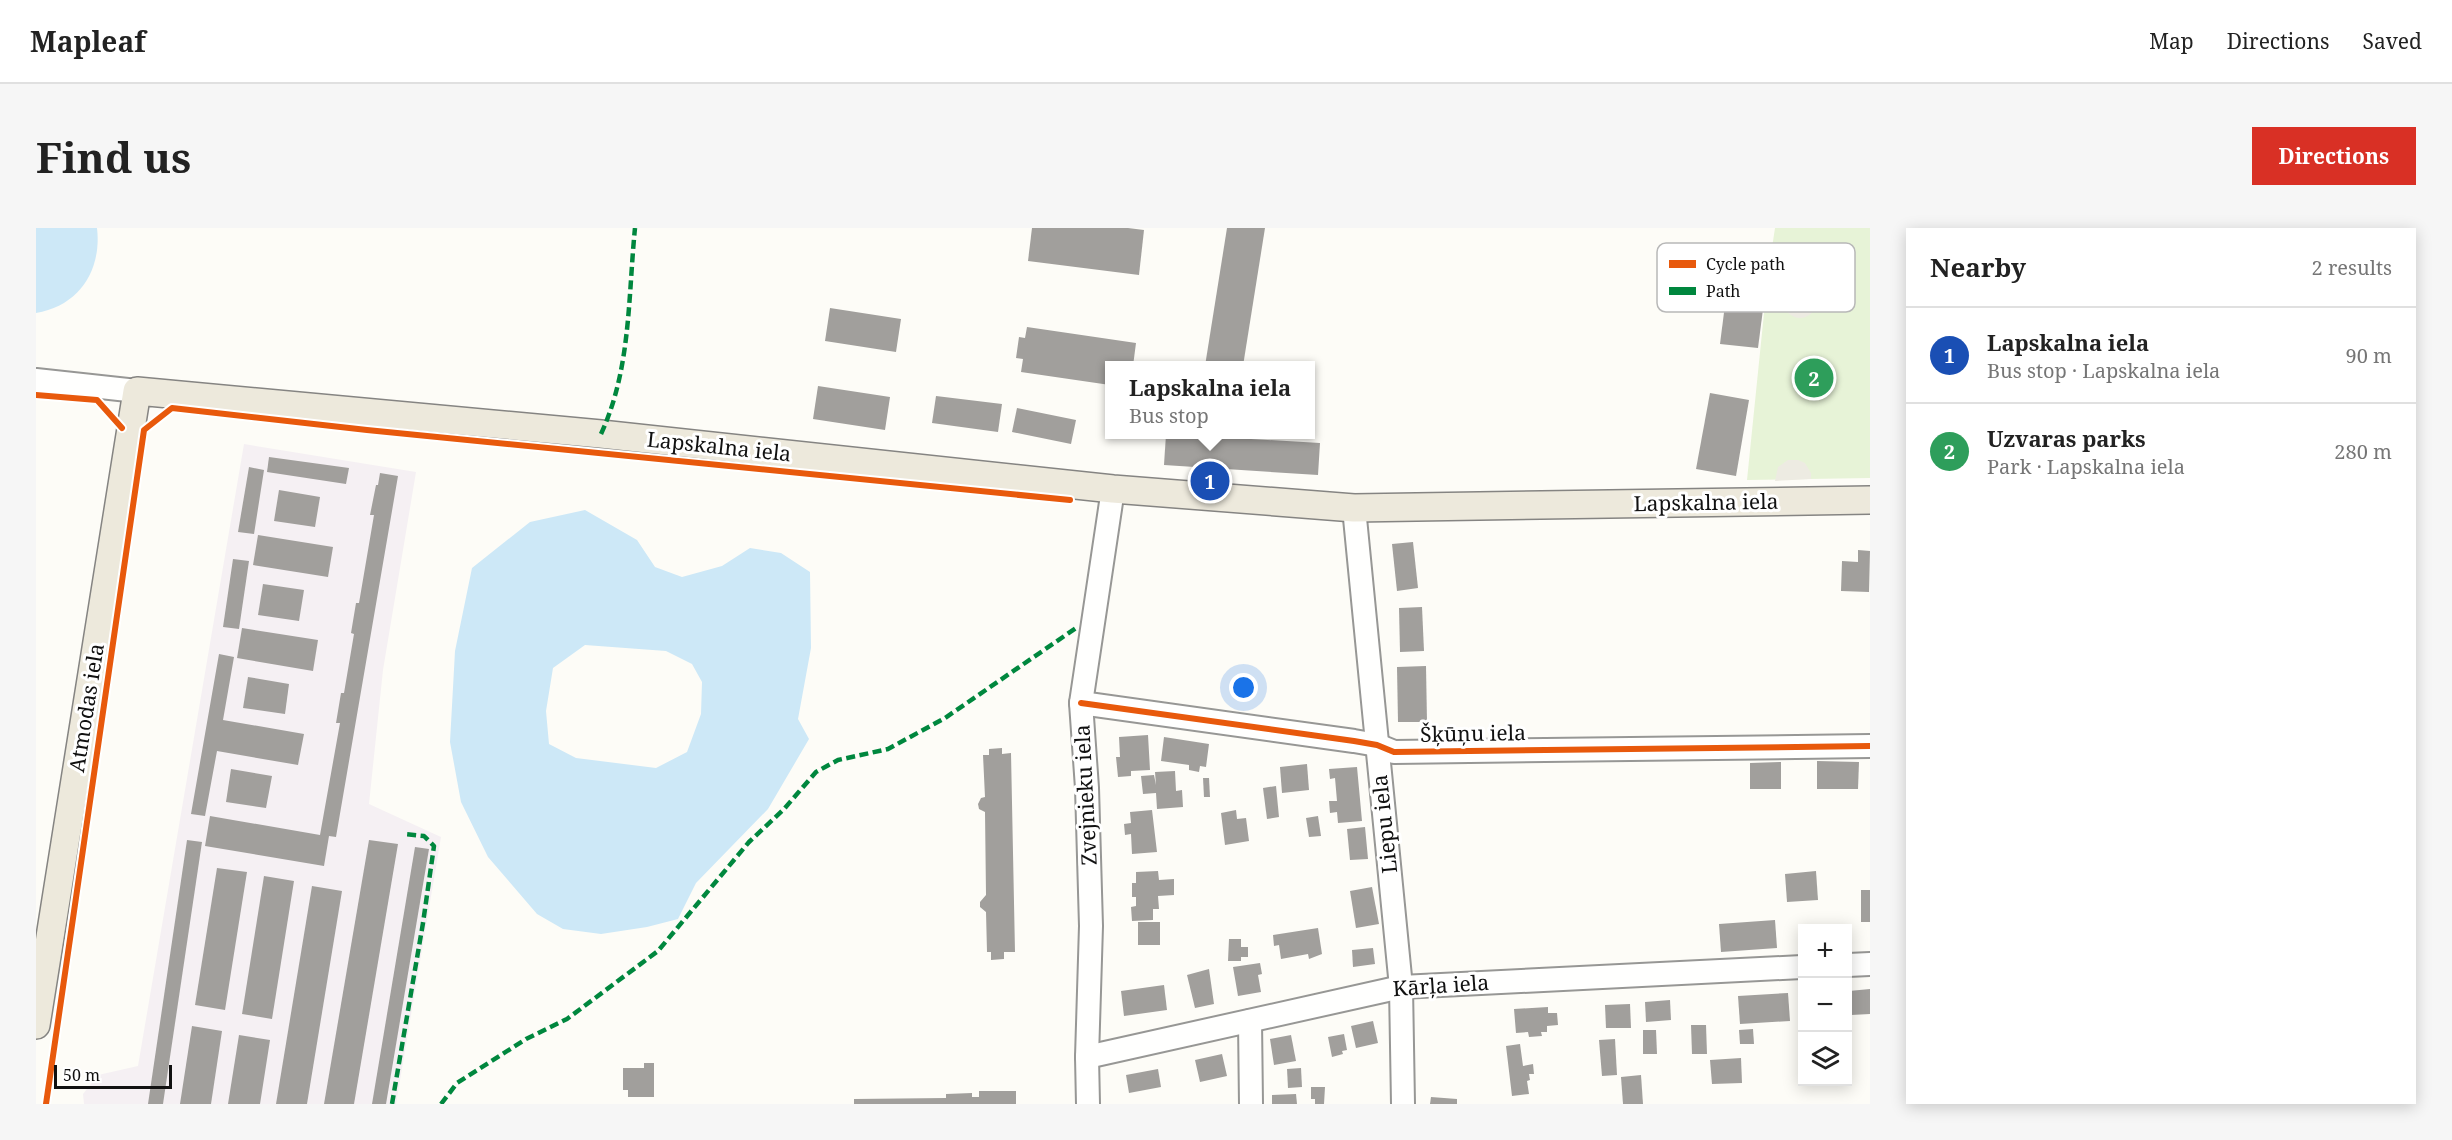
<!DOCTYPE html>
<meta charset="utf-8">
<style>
:root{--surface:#fff;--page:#f6f6f6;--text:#222;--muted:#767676;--line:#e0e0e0;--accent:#d93025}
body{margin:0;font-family:"Noto Serif",serif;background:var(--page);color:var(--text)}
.controls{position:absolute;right:18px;bottom:18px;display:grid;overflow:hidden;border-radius:0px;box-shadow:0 3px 15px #0003}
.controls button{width:54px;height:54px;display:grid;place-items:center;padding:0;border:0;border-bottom:2px solid var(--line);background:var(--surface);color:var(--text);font:30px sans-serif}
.scale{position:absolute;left:18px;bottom:15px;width:118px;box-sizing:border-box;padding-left:6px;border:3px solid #111;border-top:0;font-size:16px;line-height:21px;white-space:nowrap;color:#111;-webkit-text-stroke:4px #fff;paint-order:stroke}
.you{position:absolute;left:1208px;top:460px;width:21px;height:21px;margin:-15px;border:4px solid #fff;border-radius:50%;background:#1a73e8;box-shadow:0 0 0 9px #1a73e833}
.badge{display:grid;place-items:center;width:39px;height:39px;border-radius:50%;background:var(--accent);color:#fff;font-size:20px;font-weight:700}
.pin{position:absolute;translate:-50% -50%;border:3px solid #fff;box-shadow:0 2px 6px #0006}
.popup{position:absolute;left:1069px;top:133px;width:210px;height:78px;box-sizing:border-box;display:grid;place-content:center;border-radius:0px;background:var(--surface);filter:drop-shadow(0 2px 4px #0005);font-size:20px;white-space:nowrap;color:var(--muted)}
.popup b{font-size:22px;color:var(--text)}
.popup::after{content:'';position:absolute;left:50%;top:100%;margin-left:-12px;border:12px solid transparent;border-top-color:var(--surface)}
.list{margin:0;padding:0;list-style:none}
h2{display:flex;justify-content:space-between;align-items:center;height:78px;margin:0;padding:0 24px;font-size:26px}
h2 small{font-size:20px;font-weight:400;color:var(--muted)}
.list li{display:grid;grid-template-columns:39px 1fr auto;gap:18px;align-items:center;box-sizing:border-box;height:96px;padding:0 24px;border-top:2px solid var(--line)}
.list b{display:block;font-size:22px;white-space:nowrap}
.list p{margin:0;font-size:20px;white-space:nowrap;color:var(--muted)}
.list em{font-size:20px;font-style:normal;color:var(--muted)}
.icon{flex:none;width:33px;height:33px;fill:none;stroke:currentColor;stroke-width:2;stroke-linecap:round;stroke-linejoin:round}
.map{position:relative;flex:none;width:1834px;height:876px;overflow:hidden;border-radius:0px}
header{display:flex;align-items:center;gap:36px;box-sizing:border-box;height:84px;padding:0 30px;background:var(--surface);border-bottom:2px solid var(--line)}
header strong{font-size:28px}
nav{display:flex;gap:33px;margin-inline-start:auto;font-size:21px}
.intro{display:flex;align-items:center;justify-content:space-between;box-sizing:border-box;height:144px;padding:0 36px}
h1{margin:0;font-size:42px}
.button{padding:15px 27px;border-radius:0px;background:var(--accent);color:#fff;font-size:21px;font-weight:700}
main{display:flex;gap:36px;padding:0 36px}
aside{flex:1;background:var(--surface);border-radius:0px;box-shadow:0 3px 15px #0003}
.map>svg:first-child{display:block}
.industrial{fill:#f5f0f3}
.green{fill:#e7f3d7}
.plaza{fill:#edebe2}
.water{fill:#cde8f7;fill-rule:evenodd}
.building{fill:#a19f9c}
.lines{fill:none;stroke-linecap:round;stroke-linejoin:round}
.minor-casing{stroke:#979795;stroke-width:26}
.major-casing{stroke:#858482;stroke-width:30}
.minor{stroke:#fffffe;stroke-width:22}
.major{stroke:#ede9dc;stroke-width:27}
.quiet{stroke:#00873e;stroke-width:4.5;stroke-dasharray:9 4.5;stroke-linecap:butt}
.cycleway-casing{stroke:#fff;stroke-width:10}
.cycleway{stroke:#e8590c;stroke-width:6}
.labels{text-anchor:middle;stroke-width:6;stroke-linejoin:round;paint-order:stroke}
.street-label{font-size:21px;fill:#111;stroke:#fff}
.key{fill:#fff;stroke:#b8b8b8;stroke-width:1.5}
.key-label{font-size:16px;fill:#111}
</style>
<header>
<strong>Mapleaf</strong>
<nav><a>Map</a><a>Directions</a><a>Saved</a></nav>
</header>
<div class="intro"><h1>Find us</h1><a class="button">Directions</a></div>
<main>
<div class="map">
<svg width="1834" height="876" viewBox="0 0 1834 876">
<rect width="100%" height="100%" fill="#fdfcf7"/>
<path class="industrial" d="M208,216L380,244L347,442L333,576L405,609L360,876H48L47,866L62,847L102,838Z"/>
<path class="green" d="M1739,0H1834V250L1711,252L1732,46Z"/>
<g class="plaza">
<circle cx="1764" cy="74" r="16"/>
<path d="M1752,232H1762L1769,235L1775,245V251L1739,253L1742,239Z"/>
</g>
<g class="water">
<path d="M0,0H61C66,42 43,78 0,85Z"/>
<path d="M549,282L601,312L619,339L646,349L686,338L714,320L745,325L774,344L775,420L762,491L773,511L732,581L660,655L642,691L611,699L565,706L527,701L501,686L452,629L425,574L414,514L419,423L436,340L494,294ZM549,417L630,423L656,436L666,454L665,486L651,524L620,540L540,530L513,516L510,483L517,440Z"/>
</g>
<g class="building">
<path d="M996,0H1092L1108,2L1103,47L992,33Z"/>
<path d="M1191,0H1229L1207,138H1169Z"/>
<path d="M1693,45L1731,50L1722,120L1684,116Z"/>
<path d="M794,80L865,91L860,124L789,113Z"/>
<path d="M991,99L1100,115L1097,138H1074V157L985,144L987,131L980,130L983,109L989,110Z"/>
<path d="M782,158L854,169L849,202L777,191Z"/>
<path d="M1674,165L1713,172L1700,248L1660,241Z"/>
<path d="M900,168L966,176L962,204L896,195Z"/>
<path d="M981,180L1040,192L1035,216L976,204Z"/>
<path d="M1130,206L1284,215L1282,247L1128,237Z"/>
<path d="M233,229L313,240L310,256L231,244Z"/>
<path d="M213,239L228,242L218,306L202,304Z"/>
<path d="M344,245L362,248L300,609L293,608L288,638L169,618L174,588L284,607L304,495H300L305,465H308L318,406L315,405L320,375H323L338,287H334L340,257H342Z"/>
<path d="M243,262L284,269L279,299L238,293Z"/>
<path d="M222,307L297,319L292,349L217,337Z"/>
<path d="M1377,314L1382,360L1361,363L1356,316Z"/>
<path d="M1822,322L1834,323L1833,364L1805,363L1806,333L1822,334Z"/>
<path d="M197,331L213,333L203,401L187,399Z"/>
<path d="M227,356L268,362L263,393L222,387Z"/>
<path d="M1386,379L1388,423L1364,424L1363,380Z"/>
<path d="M206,400L282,412L277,443L201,430Z"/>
<path d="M183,426L198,429L187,492L268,506L262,537L181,523L169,588L155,586Z"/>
<path d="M1390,438L1391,494H1362L1361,439Z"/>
<path d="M212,449L253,456L249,486L207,480Z"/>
<path d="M1112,507L1114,542L1095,543V548L1082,549L1080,529H1084L1083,509Z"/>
<path d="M1128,509L1173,516L1170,539L1164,538L1163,544L1153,542V537L1125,533Z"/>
<path d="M966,520V526L975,525L979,724H968V731L955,732V724H951L950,684L944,679V674L950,667L949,584L943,581L942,576L945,570L949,569L947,527H953V521Z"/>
<path d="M1781,533L1823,534L1822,561H1781Z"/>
<path d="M1745,534V561H1714V535Z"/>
<path d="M1271,536L1273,562L1246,565L1244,539Z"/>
<path d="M1321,539L1326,593L1302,595L1301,584L1294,585L1293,573H1301L1299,550L1294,551L1293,541Z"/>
<path d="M195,541L236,548L230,580L190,574Z"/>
<path d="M1139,543L1140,563L1146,562L1147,579L1121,581L1120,565L1107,566L1105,548L1118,547L1120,557L1119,544Z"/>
<path d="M1167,550H1173L1174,569H1168Z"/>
<path d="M1240,558L1243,589L1231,591L1227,560Z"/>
<path d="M1116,582L1121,624L1096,626L1095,606L1089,607L1088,596L1095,595L1094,584Z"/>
<path d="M1200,582L1201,591L1210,590L1213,613L1189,617L1185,585Z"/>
<path d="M1282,588L1285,608L1273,609L1270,590Z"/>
<path d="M1329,599L1332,631L1314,632L1311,601Z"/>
<path d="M151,612L166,614L127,876H112Z"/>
<path d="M333,612L362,616L318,876H288Z"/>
<path d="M379,619L393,621L350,876H336Z"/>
<path d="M181,640L211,644L189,782L159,777Z"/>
<path d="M1122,643L1123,652L1138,651V667L1122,668L1123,681H1117V692L1096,693L1095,679L1100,678V669H1096V655H1100V644Z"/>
<path d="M1780,643L1782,672L1751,674L1749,646Z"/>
<path d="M228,648L258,653L236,791L206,786Z"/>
<path d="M276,658L306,663L271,876H240Z"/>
<path d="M1336,659L1343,696L1320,700L1314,663Z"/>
<rect x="1825" y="662" width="9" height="32"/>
<path d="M1739,692L1741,720L1685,724L1683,696Z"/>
<rect x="1102" y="694" width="22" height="23"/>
<path d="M1282,700L1286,726L1273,731L1272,726L1245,731L1243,717L1238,718L1237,707Z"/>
<path d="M1193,711H1205V719H1212V729H1205V733H1192Z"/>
<path d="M1337,720L1339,736L1317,739L1316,722Z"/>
<path d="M1224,735L1226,746L1222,747L1225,764L1202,768L1197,739Z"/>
<path d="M1173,741L1178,776L1159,780L1151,747Z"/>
<path d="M1128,757L1131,782L1088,788L1085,763Z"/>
<path d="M1834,761V786L1815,787L1813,763Z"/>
<path d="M1752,765L1754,793L1704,796L1702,768Z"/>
<path d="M1634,772L1635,792L1610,794L1609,774Z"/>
<path d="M1594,776L1595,800H1570L1569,777Z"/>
<path d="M1512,779V785H1521L1522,797L1511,798V804H1505L1506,808L1493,809L1492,804L1480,805L1478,781Z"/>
<path d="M1337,793L1342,815L1320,820L1315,798Z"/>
<path d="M1655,797H1670L1671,826H1656Z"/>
<path d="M156,798L186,803L175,876H144Z"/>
<path d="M1717,801L1718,816H1704L1703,802Z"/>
<path d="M1607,802H1620L1621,826H1607Z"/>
<path d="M1308,806L1311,822L1306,823L1307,826L1296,829L1292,809Z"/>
<path d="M203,807L234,812L224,876H192Z"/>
<path d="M1255,807L1260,833L1238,837L1234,811Z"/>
<path d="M1579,811L1581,847L1566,848L1563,812Z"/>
<path d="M1484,816L1487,838L1497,836L1498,846H1493L1494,852L1491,853L1493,866L1476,868L1470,818Z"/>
<path d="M1186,826L1191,848L1164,854L1159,832Z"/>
<path d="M1705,830L1706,855L1676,856L1674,832Z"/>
<path d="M608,835H618V869H592V862H587V840H608Z"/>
<path d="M1265,840L1266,859L1252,860L1251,841Z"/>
<path d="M1122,841L1125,859L1093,865L1090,847Z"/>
<path d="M1605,847L1607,876H1587L1585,849Z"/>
<path d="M1275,859H1289L1288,876H1279V871H1275Z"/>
<path d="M943,863H980V876H818V871L910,870V866L936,865V869H943Z"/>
<path d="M1260,866L1261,876H1236V867Z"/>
<path d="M1395,869L1421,871V876H1394Z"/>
</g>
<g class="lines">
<defs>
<g id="minor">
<path d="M0,152L101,163"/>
<path d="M1318,280L1365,759L1367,876"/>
<path d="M1045,475L1318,513L1341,517L1358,524L1834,518"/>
<path d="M1812,737L1834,736"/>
<path d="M1214,793L1215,876"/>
<path d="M1051,829L1365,759L1766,739"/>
<path d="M1052,876L1051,829L1055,698L1051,560L1045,475L1077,261"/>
</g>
<path id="major" d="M0,797L101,163L565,206L1077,261L1318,280L1834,272"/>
</defs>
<use href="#minor" class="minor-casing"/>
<use href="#major" class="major-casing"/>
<use href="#minor" class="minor"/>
<use href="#major" class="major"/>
<g class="quiet">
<path d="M565,206C595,141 592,70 599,0"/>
<path d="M356,876L387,695L398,618L388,608L368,606"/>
<path d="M405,876L421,855L490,811L531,791L622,723L713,614L748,581L780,544L802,532L852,521L909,490L1040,400"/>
</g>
<defs>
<g id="cycleway">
<path d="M0,167L61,172L86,200"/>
<path d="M1045,475L1318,513L1341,517L1358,524L1834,518"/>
<path d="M10,876L108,202L136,180L331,202L1034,272"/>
</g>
</defs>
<use href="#cycleway" class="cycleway-casing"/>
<use href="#cycleway" class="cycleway"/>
</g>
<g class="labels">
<g class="street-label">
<text transform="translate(683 219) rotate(6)" y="7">Lapskalna iela</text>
<text transform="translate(1670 275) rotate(-1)" y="7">Lapskalna iela</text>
<text transform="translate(51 480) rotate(-81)" y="7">Atmodas iela</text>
<text transform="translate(1437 506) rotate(-1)" y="7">Šķūņu iela</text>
<text transform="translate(1050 567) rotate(-93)" y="7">Zvejnieku iela</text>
<text transform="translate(1349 596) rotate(-96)" y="7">Liepu iela</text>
<text transform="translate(1405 758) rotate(-4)" y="7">Kārļa iela</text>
</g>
</g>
<rect x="1621" y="15" width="198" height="69" rx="9" class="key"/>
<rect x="1633" y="32" width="27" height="8" fill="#e8590c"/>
<rect x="1633" y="59" width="27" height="8" fill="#00873e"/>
<g class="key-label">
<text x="1670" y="42">Cycle path</text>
<text x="1670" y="69">Path</text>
</g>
</svg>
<div class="controls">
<button>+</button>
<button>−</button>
<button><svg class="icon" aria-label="layers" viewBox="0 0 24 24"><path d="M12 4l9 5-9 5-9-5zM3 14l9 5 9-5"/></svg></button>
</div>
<div class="scale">50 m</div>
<div class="you"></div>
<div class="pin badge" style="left:1174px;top:253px;background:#1a4fb4">1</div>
<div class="popup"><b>Lapskalna iela</b>Bus stop</div>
<div class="pin badge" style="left:1778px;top:150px;background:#2e9e5b">2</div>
</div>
<aside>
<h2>Nearby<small>2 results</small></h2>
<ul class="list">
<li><span class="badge" style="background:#1a4fb4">1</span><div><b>Lapskalna iela</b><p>Bus stop · Lapskalna iela</p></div><em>90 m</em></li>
<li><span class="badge" style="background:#2e9e5b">2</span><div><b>Uzvaras parks</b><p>Park · Lapskalna iela</p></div><em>280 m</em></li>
</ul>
</aside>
</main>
